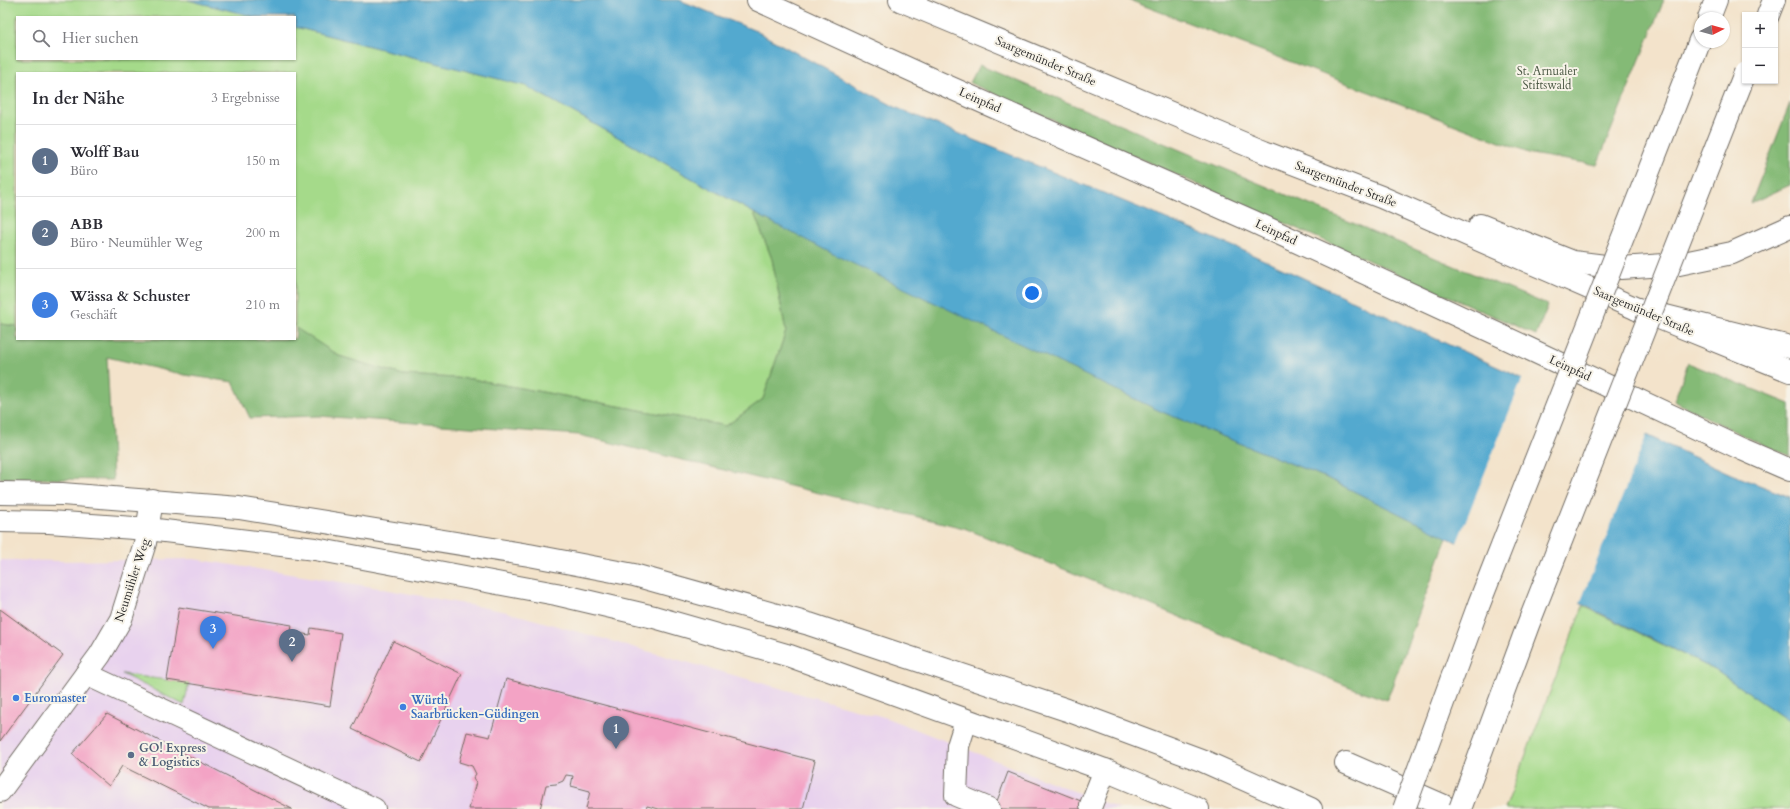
<!DOCTYPE html>
<html lang="de">
<meta charset="utf-8">
<style>
:root{--surface:#fff;--page:#f2f2f3;--text:#2b2b33;--muted:#7c7c81;--line:#e1e1e2;--accent:#d93025}
body{margin:0;font-family:Cardo,serif;background:var(--page);color:var(--text)}
.controls{position:absolute;right:12px;top:12px;display:grid;overflow:hidden;border-radius:0px;box-shadow:0 1px 3px #0004}
.controls button{width:36px;height:36px;display:grid;place-items:center;padding:0;border:0;border-bottom:1px solid var(--line);background:var(--surface);color:var(--text);font:20px sans-serif}
.compass{position:absolute;left:1694px;top:12px;width:36px;height:36px;border-radius:50%;background:var(--surface);box-shadow:0 1px 3px #0004;rotate:84deg}
.you{position:absolute;left:1032px;top:293px;width:14px;height:14px;margin:-10px;border:3px solid #fff;border-radius:50%;background:#1a73e8;box-shadow:0 0 0 6px #1a73e833}
.badge{display:grid;place-items:center;width:26px;height:26px;border-radius:50%;background:var(--accent);color:#fff;font-size:13px;font-weight:700}
.pin{position:absolute;translate:-50% -33px;filter:drop-shadow(0 1px 2px #0008)}
.pin::after{content:'';position:absolute;top:21px;width:14px;height:12px;background:inherit;clip-path:polygon(0 0,100% 0,50% 100%)}
.list{margin:0;padding:0;list-style:none}
h2{display:flex;justify-content:space-between;align-items:center;height:52px;margin:0;padding:0 16px;font-size:17px}
h2 small{font-size:13px;font-weight:400;color:var(--muted)}
.list li{display:grid;grid-template-columns:26px 1fr auto;gap:12px;align-items:center;box-sizing:border-box;height:72px;padding:0 16px;border-top:1px solid var(--line)}
.list b{display:block;font-size:15px;white-space:nowrap}
.list p{margin:0;font-size:13px;white-space:nowrap;color:var(--muted)}
.list em{font-size:13px;font-style:normal;color:var(--muted)}
.icon{flex:none;width:22px;height:22px;fill:none;stroke:currentColor;stroke-width:2;stroke-linecap:round;stroke-linejoin:round}
.map{position:relative;flex:none;width:1790px;height:809px;overflow:hidden}
.search{position:absolute;background:var(--surface);box-shadow:0 1px 3px #0004;left:16px;top:16px;width:280px;height:44px;display:flex;align-items:center;gap:10px;box-sizing:border-box;padding:0 14px;border-radius:0px;color:var(--muted);font-size:15px}
.panel{position:absolute;background:var(--surface);box-shadow:0 1px 3px #0004;left:16px;top:72px;width:280px;height:268px;border-radius:0px}
.map>svg:first-child{display:block}
.built{fill:#e8d2ee}
.green{fill:#a5da8a;stroke:#68825a}
.forest{fill:#84ba76;stroke:#587250}
.water{fill:#52a9cf;stroke:#3e6a7d}
.pier{fill:#f3e3cb}
.building{fill:#f3a3c5}
.lines{fill:none;stroke-linecap:round;stroke-linejoin:round}
.minor-casing{stroke:#716b63;stroke-width:24}
.major-casing{stroke:#716b63;stroke-width:24}
.highway-casing{stroke:#716b63;stroke-width:24}
.minor{stroke:#fff;stroke-width:22}
.major{stroke:#fff;stroke-width:22}
.highway{stroke:#fff;stroke-width:22}
.highway-bridge-casing{stroke:#716b63;stroke-width:24;stroke-linecap:butt}
.highway-bridge{stroke:#fff;stroke-width:22}
.shop-dot{fill:#3f7fe0;stroke:#f7f3e8;stroke-width:1.5}
.service-dot{fill:#5c6f8a;stroke:#f7f3e8;stroke-width:1.5}
.labels{text-anchor:middle;stroke-width:4;stroke-linejoin:round;paint-order:stroke}
.street-label{font-size:12px;fill:#2b2b2b;stroke:#f7f3e8}
.park-label{font-size:12px;fill:#4a5743;stroke:#f7f3e8}
.shop-label{font-size:12px;font-weight:bold;fill:#366cbe;stroke:#f7f3e8;text-anchor:start}
.service-label{font-size:12px;font-weight:bold;fill:#4e5e75;stroke:#f7f3e8;text-anchor:start}
</style>
<div class="map">
<svg width="1790" height="809" viewBox="0 0 1790 809">
<rect width="100%" height="100%" fill="#f7f3e8"/>
<filter id="ink" filterUnits="userSpaceOnUse"><feTurbulence type="fractalNoise" baseFrequency=".025" numOctaves="2"/><feDisplacementMap in="SourceGraphic" scale="8" xChannelSelector="R" yChannelSelector="G"/><feConvolveMatrix kernelMatrix="1 2 1 2 8 2 1 2 1" color-interpolation-filters="sRGB"/></filter>
<filter id="wash" filterUnits="userSpaceOnUse"><feTurbulence type="fractalNoise" baseFrequency=".012" numOctaves="4" result="noise"/><feDisplacementMap in="SourceGraphic" scale="16" xChannelSelector="R" yChannelSelector="G"/><feGaussianBlur stdDeviation="0.9" result="paint"/><feColorMatrix in="noise" values="0 0 0 0 0 0 0 0 0 0 0 0 0 0 0 0 0 1.4 0 .05"/><feComposite in="paint" operator="in"/></filter>
<g filter="url(#wash)">
<rect width="100%" height="100%" fill="#f3e3cb"/>
<path class="built" d="M194,559L373,587L507,612L884,717L1120,809H0V560L61,561Z"/>
<g class="green">
<path d="M0,0H188L256,17H17V59H295V27L526,86L754,213L772,259L786,331L763,399L726,426L472,379L403,375L339,356L295,328V73H17V326L0,324Z"/>
<path d="M1583,606L1715,670L1790,722V809H1505Z"/>
<path d="M122,674L189,683L184,705Z"/>
</g>
<g class="forest">
<path d="M1129,0H1664L1597,165L1531,154Z"/>
<path d="M979,65L1478,276L1548,305L1536,335L970,83Z"/>
<path d="M1790,103V185L1751,203Z"/>
<path d="M754,213L1162,412L1327,478L1447,537L1387,700L1350,687L964,528L579,435L319,416L250,418L233,382L185,375L107,357L113,480L0,478V324L17,326V339H295L296,328L339,356L403,375L472,379L726,426L763,399L786,331L772,259Z"/>
<path d="M1688,363L1790,404V456L1750,439L1674,401Z"/>
</g>
<path class="water" d="M188,0H679L756,31L897,108L1242,250L1731,474L1790,497V722L1715,670L1327,478L1162,412L833,254L754,213L526,86L295,27V17H256Z"/>
<path class="pier" d="M1523,377L1647,434L1579,606L1456,545Z"/>
<g id="blocks">
<g class="building">
<path d="M179,607L292,625L291,632L310,635L311,628L341,633L330,706L167,680Z"/>
<path d="M0,609L63,655L0,741Z"/>
<path d="M393,641L462,674L421,762L352,729Z"/>
<path d="M506,679L815,761L803,809H659L647,806L646,809H586L590,791L571,786L573,776L566,775L563,781L556,784L546,785L540,809H469L476,782L473,778L476,774L472,766L459,762L467,732L490,737Z"/>
<path d="M107,714L292,809H209L122,766L109,786L72,754Z"/>
<path d="M1008,772L1101,809H994Z"/>
</g>
</g>
</g>
<g filter="url(#ink)">
<use href="#blocks" fill-opacity="0" stroke="#716b63" stroke-width="1"/>
<g class="lines">
<defs>
<g id="minor">
<path d="M758,0L933,80L1252,221L1506,338L1744,450L1790,470"/>
<path d="M86,674L374,809"/>
<path d="M966,721L958,746L956,795L989,809"/>
<path d="M1346,763L1442,805L1449,809"/>
<path d="M0,791L100,655L121,619L145,543L152,500"/>
<path d="M1091,805L1105,770"/>
</g>
<g id="major">
<path d="M900,0L1264,152L1381,197L1637,309L1790,371"/>
<path d="M1480,225L1573,262L1621,268L1679,264L1732,253L1790,227"/>
<path d="M0,493L62,494L239,508L529,555L634,575L809,624L1067,710L1201,760L1311,809"/>
<path d="M0,521L49,522L148,529L315,549L556,594L654,617L790,656L1105,770L1198,809"/>
</g>
<g id="highway">
<path d="M1768,15L1774,0"/>
<path d="M1709,18L1716,0"/>
<path d="M1694,56L1700,40"/>
<path d="M1637,309L1790,347"/>
</g>
</defs>
<use href="#minor" class="minor-casing"/>
<use href="#major" class="major-casing"/>
<use href="#highway" class="highway-casing"/>
<use href="#minor" class="minor"/>
<use href="#major" class="major"/>
<use href="#highway" class="highway"/>
<defs>
<g id="highway-bridge">
<path d="M1404,809L1479,604L1694,56"/>
<path d="M1460,809L1528,625L1745,73"/>
</g>
</defs>
<use href="#highway-bridge" class="highway-bridge-casing"/>
<use href="#highway-bridge" class="highway-bridge"/>
</g>
</g>
<g class="shop-dot">
<circle cx="16" cy="698" r="4"/>
<circle cx="403" cy="707" r="4"/>
</g>
<circle class="service-dot" cx="131" cy="755" r="4"/>
<g class="labels">
<g class="street-label">
<text transform="translate(1046 61) rotate(23)" y="4">Saargemünder Straße</text>
<text transform="translate(980 100) rotate(24)" y="4">Leinpfad</text>
<text transform="translate(1346 184) rotate(21)" y="4">Saargemünder Straße</text>
<text transform="translate(1276 232) rotate(25)" y="4">Leinpfad</text>
<text transform="translate(1644 311) rotate(23)" y="4">Saargemünder Straße</text>
<text transform="translate(1570 368) rotate(25)" y="4">Leinpfad</text>
<text transform="translate(132 580) rotate(-72)" y="4">Neumühler Weg</text>
</g>
<g class="park-label">
<text x="1547" y="75">St. Arnualer<tspan x="1547" dy="14">Stiftswald</tspan></text>
</g>
<g class="shop-label">
<text x="24" y="702">Euromaster</text>
<text x="411" y="704">Würth<tspan x="411" dy="14">Saarbrücken-Güdingen</tspan></text>
</g>
<g class="service-label">
<text x="139" y="752">GO! Express<tspan x="139" dy="14">&amp; Logistics</tspan></text>
</g>
</g>
</svg>
<div class="controls">
<button>+</button>
<button>−</button>
</div>
<svg class="compass" viewBox="-18 -18 36 36"><path d="M0-13l5 13h-10z" fill="#e53935"/><path d="M0 13l5-13h-10z" fill="#7c7c81"/></svg>
<div class="you"></div>
<div class="pin badge" style="left:616px;top:749px;background:#5c6f8a">1</div>
<div class="pin badge" style="left:292px;top:662px;background:#5c6f8a">2</div>
<div class="pin badge" style="left:213px;top:649px;background:#3f7fe0">3</div>
<div class="search"><svg class="icon" aria-label="search" viewBox="0 0 24 24"><circle cx="10" cy="10" r="6"/><path d="M15 15l6 6"/></svg>Hier suchen</div>
<section class="panel">
<h2>In der Nähe<small>3 Ergebnisse</small></h2>
<ul class="list">
<li><span class="badge" style="background:#5c6f8a">1</span><div><b>Wolff Bau</b><p>Büro</p></div><em>150 m</em></li>
<li><span class="badge" style="background:#5c6f8a">2</span><div><b>ABB</b><p>Büro · Neumühler Weg</p></div><em>200 m</em></li>
<li><span class="badge" style="background:#3f7fe0">3</span><div><b>Wässa &amp; Schuster</b><p>Geschäft</p></div><em>210 m</em></li>
</ul>
</section>
</div>
